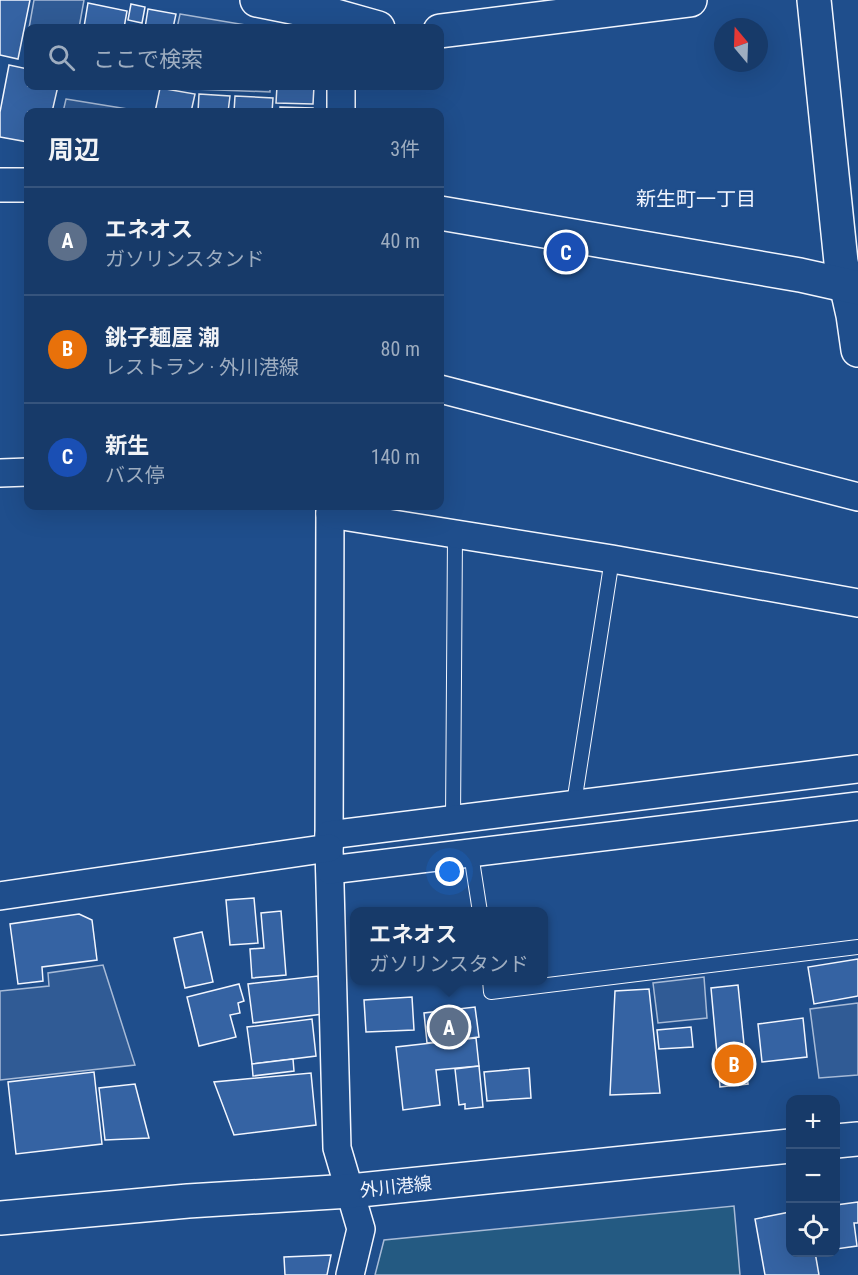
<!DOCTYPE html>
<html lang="ja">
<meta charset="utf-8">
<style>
:root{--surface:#173a69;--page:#20416f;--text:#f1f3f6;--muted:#9eadc0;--line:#36547d;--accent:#d6ab8b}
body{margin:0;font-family:"Roboto Condensed","Noto Sans JP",sans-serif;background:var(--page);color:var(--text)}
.controls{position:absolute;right:18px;bottom:18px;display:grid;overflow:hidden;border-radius:12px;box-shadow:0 6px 24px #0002}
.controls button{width:54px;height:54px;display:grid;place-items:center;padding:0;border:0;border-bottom:2px solid var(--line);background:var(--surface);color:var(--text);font:30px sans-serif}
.compass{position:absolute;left:714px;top:18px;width:54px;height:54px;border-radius:50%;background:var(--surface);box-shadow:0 6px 24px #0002;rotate:341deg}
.you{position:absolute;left:450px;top:872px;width:21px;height:21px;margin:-15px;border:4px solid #fff;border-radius:50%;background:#1a73e8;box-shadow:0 0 0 9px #1a73e833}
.badge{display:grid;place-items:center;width:39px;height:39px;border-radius:50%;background:var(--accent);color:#fff;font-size:20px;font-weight:700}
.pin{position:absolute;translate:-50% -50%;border:3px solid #fff;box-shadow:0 2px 6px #0006}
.popup{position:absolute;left:350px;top:907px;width:198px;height:78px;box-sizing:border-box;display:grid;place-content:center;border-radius:12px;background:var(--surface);filter:drop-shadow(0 2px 4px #0005);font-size:20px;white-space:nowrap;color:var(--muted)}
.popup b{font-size:22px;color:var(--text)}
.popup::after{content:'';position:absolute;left:50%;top:100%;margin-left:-12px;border:12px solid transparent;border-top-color:var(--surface)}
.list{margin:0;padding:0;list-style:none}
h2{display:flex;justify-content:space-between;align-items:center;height:78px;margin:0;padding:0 24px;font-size:26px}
h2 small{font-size:20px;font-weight:400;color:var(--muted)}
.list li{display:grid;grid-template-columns:39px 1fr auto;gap:18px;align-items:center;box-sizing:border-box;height:108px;padding:0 24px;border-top:2px solid var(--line)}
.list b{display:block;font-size:22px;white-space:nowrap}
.list p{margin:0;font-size:20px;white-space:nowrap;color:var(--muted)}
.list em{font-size:20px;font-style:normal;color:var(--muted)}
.icon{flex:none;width:33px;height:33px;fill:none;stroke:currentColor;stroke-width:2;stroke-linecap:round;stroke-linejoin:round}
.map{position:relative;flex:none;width:858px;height:1275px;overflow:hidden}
.search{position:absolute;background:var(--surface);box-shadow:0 6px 24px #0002;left:24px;top:24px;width:420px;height:66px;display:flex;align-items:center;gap:15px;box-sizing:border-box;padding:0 21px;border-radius:12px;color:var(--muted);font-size:22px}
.panel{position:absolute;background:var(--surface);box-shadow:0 6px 24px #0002;left:24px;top:108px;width:420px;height:402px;border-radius:12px}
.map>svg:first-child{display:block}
.green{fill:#245a82;stroke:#a8bbd7;stroke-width:1.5}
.parking{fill:#305b95;stroke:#a8bbd7;stroke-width:1.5}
.building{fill:#3563a3;stroke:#f2f6ff;stroke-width:1.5}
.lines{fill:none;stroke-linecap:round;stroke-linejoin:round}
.lane-casing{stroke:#f2f6ff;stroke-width:16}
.street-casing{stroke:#f2f6ff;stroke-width:30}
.secondary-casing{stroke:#f2f6ff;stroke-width:36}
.lane{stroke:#1f4e8c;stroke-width:14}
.street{stroke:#1f4e8c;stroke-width:27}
.secondary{stroke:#1f4e8c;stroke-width:33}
.labels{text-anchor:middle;stroke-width:4.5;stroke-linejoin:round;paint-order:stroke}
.street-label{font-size:18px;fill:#f2f6ff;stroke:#1f4e8c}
.neighbourhood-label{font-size:20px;fill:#f2f6ff;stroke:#1f4e8c}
</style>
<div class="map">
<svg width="858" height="1275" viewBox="0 0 858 1275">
<rect width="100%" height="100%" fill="#1f4e8c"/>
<path class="green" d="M734,1206L740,1275H375L384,1240Z"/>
<g class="parking">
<path d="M34,0H84L79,28H29Z"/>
<path d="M180,14L264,28H177Z"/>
<path d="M195,86H270V92L194,89Z"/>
<path d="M66,99L146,112H63Z"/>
<path d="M103,965L135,1065L0,1080V991L49,986L48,973Z"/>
<path d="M704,977L707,1018L658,1023L653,983Z"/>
<path d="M858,1003V1075L819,1078L810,1009Z"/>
</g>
<g class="building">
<path d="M0,0H30L18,59L0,55Z"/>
<path d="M88,3L127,11L124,28L84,27Z"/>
<path d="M131,4L145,7L142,23L128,20Z"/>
<path d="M148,9L176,14L173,28H145Z"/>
<path d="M9,65L28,69V86H58L52,112H28V142L0,137V112Z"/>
<path d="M277,86H314L313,104L276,103Z"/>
<path d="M160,88L195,94L191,112H155Z"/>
<path d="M199,94L230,96L228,112H198Z"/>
<path d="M235,96L273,98L272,112H234Z"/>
<path d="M280,107L313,108V112H280Z"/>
<path d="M254,898L258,943L230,945L226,900Z"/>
<path d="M281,911L286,975L252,978L250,949L264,948L261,913Z"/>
<path d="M79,914L92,920L97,960L42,967L43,981L18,984L10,924Z"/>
<path d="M202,932L213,982L185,988L174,938Z"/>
<path d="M858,959V996L814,1004L808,967Z"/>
<path d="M318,976L323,1014L253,1023L248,984Z"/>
<path d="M239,984L244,1001L238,1003L240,1013L230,1015L236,1037L199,1046L187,997Z"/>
<path d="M738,985L748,1084L720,1087L711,988Z"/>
<path d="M649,989L660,1093L610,1095L615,991Z"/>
<path d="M412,997L414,1030L366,1032L364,1000Z"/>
<path d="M475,1007L479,1037L427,1043L424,1013Z"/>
<path d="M803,1018L807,1057L762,1062L758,1024Z"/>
<path d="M312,1019L316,1056L252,1064L247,1027Z"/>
<path d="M691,1027L693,1047L659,1049L657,1030Z"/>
<path d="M476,1038L479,1066L436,1070L440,1105L403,1110L396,1047Z"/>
<path d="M293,1059L294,1071L253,1076L252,1064Z"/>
<path d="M479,1066L483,1107L465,1109V1104L459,1105L455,1069Z"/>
<path d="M529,1068L531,1098L487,1101L484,1072Z"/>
<path d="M94,1072L102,1144L16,1154L8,1082Z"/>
<path d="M311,1073L316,1125L234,1135L214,1082Z"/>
<path d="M135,1084L149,1138L105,1140L99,1088Z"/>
<path d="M858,1202V1223H854L857,1246L836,1249V1205Z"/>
<path d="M790,1212V1252H815L819,1275H765L755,1219Z"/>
<path d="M331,1255L327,1275H285L284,1257Z"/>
</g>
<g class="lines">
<defs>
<g id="lane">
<path d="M574,803L612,559"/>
<path d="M453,821L455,535"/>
<path d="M471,854L480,912"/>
<path d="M490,980L491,992L858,947"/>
</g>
<g id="street">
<path d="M341,112V86"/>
<path d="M440,389L858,497"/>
<path d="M0,473L28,472"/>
<path d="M330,506L329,848L337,1148L361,1229L350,1275"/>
<path d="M330,514L612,559L858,603"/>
<path d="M329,835L858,769"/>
<path d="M330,870L858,806"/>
<path d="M0,896L329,848"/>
</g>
<g id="secondary">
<path d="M257,0L332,15L378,28"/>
<path d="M814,0L841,262L853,315L858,350"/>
<path d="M440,31L690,0"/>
<path d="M0,185H28"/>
<path d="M440,213L800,275L858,288"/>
<path d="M836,1141L858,1139"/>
<path d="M0,1218L188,1201L350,1191L790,1146"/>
</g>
</defs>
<use href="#lane" class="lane-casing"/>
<use href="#street" class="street-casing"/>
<use href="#secondary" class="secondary-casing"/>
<use href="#lane" class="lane"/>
<use href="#street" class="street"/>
<use href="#secondary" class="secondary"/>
</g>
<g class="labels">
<g class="street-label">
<text transform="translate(396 1187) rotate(-6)" y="6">外川港線</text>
</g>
<g class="neighbourhood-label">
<text x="696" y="206">新生町一丁目</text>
</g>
</g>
</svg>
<div class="controls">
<button>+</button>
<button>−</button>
<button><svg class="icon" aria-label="locate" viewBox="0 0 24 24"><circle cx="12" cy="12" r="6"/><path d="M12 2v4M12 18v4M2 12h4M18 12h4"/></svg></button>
</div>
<svg class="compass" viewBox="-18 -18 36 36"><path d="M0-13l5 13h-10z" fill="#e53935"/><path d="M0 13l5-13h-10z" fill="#9eadc0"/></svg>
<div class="you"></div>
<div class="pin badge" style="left:449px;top:1027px;background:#5c6f8a">A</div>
<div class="popup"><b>エネオス</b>ガソリンスタンド</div>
<div class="pin badge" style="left:734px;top:1064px;background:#e8710a">B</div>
<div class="pin badge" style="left:566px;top:252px;background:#1a4fb4">C</div>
<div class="search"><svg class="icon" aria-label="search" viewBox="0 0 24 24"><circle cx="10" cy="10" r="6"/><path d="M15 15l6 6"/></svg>ここで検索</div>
<section class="panel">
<h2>周辺<small>3件</small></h2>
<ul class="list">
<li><span class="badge" style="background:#5c6f8a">A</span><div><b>エネオス</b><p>ガソリンスタンド</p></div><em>40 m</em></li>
<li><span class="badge" style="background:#e8710a">B</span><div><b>銚子麺屋 潮</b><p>レストラン · 外川港線</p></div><em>80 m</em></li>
<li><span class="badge" style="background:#1a4fb4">C</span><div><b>新生</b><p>バス停</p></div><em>140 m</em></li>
</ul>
</section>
</div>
